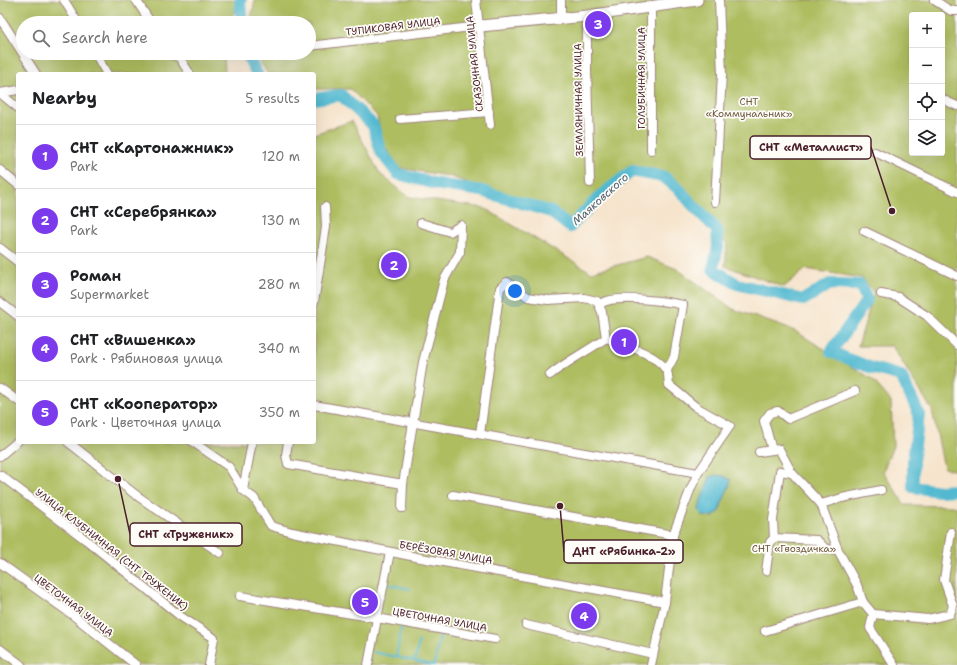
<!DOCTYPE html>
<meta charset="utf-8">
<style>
:root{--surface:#fff;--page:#f2f2f2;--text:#202124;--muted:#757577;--line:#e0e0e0;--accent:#7c3aed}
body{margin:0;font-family:"Shantell Sans",sans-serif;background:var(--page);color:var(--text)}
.controls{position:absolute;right:12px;top:12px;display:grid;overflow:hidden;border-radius:4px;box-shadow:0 4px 16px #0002}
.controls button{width:36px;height:36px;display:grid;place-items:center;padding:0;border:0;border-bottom:1px solid var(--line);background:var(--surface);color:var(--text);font:20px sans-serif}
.you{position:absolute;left:515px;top:291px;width:14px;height:14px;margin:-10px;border:3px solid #fff;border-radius:50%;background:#1a73e8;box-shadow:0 0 0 6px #1a73e833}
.badge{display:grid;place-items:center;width:26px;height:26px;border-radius:50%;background:var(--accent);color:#fff;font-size:13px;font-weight:700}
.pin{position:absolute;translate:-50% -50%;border:2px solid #fff;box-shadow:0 1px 4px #0006}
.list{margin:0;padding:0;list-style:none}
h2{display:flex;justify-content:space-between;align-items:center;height:52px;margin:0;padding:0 16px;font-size:17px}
h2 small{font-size:13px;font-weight:400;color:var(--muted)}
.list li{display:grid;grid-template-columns:26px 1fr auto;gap:12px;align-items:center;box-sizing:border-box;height:64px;padding:0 16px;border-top:1px solid var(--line)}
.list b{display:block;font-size:15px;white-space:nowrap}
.list p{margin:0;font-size:13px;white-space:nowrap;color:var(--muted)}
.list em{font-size:13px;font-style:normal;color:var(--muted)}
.icon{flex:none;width:22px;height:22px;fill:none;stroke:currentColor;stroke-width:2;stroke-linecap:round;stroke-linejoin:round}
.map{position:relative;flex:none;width:957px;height:665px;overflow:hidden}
.search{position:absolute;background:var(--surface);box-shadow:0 4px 16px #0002;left:16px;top:16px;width:300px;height:44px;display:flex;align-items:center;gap:10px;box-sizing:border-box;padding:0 14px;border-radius:22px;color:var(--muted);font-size:15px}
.panel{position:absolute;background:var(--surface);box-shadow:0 4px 16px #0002;left:16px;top:72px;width:300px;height:372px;border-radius:4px}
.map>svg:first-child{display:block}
.green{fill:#aebd60;stroke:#7c6e46;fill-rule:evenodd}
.water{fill:#52b9d0;stroke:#4e6c7e}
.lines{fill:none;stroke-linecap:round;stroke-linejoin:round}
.stream{stroke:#52b9d0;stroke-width:2}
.river{stroke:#52b9d0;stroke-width:12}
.street-casing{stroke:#a0827c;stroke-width:10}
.secondary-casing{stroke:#a0827c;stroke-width:13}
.street{stroke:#fff;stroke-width:8}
.secondary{stroke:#fff;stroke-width:11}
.labels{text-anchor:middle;stroke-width:3.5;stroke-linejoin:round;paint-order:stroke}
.street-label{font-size:10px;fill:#4a1f2b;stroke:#fdfcf7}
.park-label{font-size:10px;fill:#6d563e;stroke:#fdfcf7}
.water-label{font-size:11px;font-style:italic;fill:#4d5d6d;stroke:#fdfcf7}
.leader{fill:none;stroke:#4a1f2b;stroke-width:1.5}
.callout-dot{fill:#4a1f2b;stroke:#fdfcf7;stroke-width:1.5}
.callout{fill:#fdfcf7;stroke:#4a1f2b;stroke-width:1.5}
.callout-label{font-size:11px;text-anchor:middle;font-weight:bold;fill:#4a1f2b}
</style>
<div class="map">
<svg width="957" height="665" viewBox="0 0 957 665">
<rect width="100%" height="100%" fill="#fdfcf7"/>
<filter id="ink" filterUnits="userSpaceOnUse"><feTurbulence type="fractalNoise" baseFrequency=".025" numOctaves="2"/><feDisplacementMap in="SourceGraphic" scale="8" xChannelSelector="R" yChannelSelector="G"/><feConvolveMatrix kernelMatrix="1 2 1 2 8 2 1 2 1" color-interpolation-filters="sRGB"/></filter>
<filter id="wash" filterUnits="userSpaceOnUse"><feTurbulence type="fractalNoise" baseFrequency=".012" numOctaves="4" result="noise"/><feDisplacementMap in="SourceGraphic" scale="16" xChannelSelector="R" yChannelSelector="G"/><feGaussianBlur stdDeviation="0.9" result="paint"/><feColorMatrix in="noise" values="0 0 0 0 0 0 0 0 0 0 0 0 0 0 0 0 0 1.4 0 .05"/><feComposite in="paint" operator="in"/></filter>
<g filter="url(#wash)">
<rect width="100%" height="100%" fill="#f6e4cc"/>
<g class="green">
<path d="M0,0H240L229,23H23V53H224L225,74H18V442H314V134L352,121L380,174L409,197L484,208L591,272L647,257L677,269L733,309L795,331L872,379L891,401L893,446L883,471L905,505L953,506L957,507V665H0Z"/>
<path d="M255,0H957V471L944,468L932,410L892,346H858L874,293L862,278L806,269L784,287L725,266L727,244L680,190L664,177L632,171L570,227L549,212L449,176L400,168L383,144L377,116L350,89H314V74H268L255,53H309V23H250ZM912,15H942V153H912Z"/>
</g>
<path class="water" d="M716,475L724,476L731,480C728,492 722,501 719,512L713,517L702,516L699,509L701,500L710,477Z"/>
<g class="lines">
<g class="stream">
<path d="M386,584L410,589"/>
<path d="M373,652L433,665"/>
<path d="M396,657L402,625"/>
<path d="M415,661L419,641"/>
<path d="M434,665L441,632"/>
</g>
<g class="river">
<path d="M241,0L240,3L242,23"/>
<path d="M246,53L257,74"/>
<path d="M314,99L341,95L373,125L381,152L398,174L436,184L482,191L551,212L570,227L600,196L632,171L664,177L680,190L690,202L717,230L718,247L713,269L737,284L803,300L830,284L860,285L867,300L831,352L872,368L901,376L919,414L913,461V487L939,491L957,490"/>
</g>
</g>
</g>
<g filter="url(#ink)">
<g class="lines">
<defs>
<g id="street">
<path d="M64,0L78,23"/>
<path d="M136,0L151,23"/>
<path d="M476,0L490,125"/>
<path d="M561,0V18"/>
<path d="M934,0L951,11H957"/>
<path d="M587,16V71L590,183"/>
<path d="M0,18L36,74"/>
<path d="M309,46L480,26"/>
<path d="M95,53L107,74"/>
<path d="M170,53L171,55L179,57L190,74"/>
<path d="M0,93L18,108"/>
<path d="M0,93L18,90"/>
<path d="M942,99L957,106"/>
<path d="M400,119L489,112"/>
<path d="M651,150V7"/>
<path d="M875,152L957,192"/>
<path d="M0,170L18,185"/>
<path d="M715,202L722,74L719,0"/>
<path d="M864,231L957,276"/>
<path d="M0,248L18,262"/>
<path d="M881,294L898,297L927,316L957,345"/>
<path d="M0,302L18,316"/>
<path d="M314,302L326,227L325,207"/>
<path d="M599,305C601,304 604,301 607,301C623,296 667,301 683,305L674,357L667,370"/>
<path d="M606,338C622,344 657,354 666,370C669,373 668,380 669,385L696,407L730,426L698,473L691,488L673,535L665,602L651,665"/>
<path d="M0,388L18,401"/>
<path d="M314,405L698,473"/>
<path d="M480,434L500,288L507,282L528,297L548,300L584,298L597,301L602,312L606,338C588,351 567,361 550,375"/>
<path d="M68,442L136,495L220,553"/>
<path d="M193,442L229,467L243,490L254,498L271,526L292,532L421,558L665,602"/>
<path d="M288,442L286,455L288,464L403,484"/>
<path d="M772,450L764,421L770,413L778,411L788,419L855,391"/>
<path d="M759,452L779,449L792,473L821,504L838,550L857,585L863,602L873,614L870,628L894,665"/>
<path d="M0,456L18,441"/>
<path d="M792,473L780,471L773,520L774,538L817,540L826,549L838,550"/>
<path d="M0,475L86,540L180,616L214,638L209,665"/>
<path d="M243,490L252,442"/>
<path d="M453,495L673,535"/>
<path d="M821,504L842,498L881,490"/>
<path d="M402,508L403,484L423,362L444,280L460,252L461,225L450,232L421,223"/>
<path d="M0,563L74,616L136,665"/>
<path d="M766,571L770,542L774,538"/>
<path d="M240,596L377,618L495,639"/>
<path d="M873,614L928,619L950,614L953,606L944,580L951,532"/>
<path d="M526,625L653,654"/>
<path d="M765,631L863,602"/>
<path d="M0,649L21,665"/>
<path d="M368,665L390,552"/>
</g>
<path id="secondary" d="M480,26L587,16L697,0"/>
</defs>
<use href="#street" class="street-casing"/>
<use href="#secondary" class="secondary-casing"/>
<use href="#street" class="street"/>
<use href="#secondary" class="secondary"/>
</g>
</g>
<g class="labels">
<g class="street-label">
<text transform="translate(393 26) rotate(-7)" y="4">ТУПИКОВАЯ УЛИЦА</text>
<text transform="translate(474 64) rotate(-96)" y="4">СКАЗОЧНАЯ УЛИЦА</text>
<text transform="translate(641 78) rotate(-90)" y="4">ГОЛУБИЧНАЯ УЛИЦА</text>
<text transform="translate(578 100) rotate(-91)" y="4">ЗЕМЛЯНИЧНАЯ УЛИЦА</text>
<text transform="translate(112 549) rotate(38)" y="4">УЛИЦА КЛУБНИЧНАЯ (СНТ ТРУЖЕНИК)</text>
<text transform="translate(446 552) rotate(10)" y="4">БЕРЁЗОВАЯ УЛИЦА</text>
<text transform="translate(74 605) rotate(37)" y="4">ЦВЕТОЧНАЯ УЛИЦА</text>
<text transform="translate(440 619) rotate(10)" y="4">ЦВЕТОЧНАЯ УЛИЦА</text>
</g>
<g class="park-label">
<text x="749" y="105">СНТ<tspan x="749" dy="12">«Коммунальник»</tspan></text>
<text x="794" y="552">СНТ «Гвоздичка»</text>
</g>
<g class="water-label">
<text transform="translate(600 199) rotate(-42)" y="4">Маяковского</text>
</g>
</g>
<path class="leader" d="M892 211L871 147M118 479L130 534M560 506L564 552"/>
<g class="callout-dot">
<circle cx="892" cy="211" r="4"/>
<circle cx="118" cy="479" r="4"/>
<circle cx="560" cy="506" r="4"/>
</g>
<g class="callout">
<rect x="750" y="136" width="121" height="23" rx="4"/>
<rect x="130" y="523" width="112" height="23" rx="4"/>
<rect x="564" y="540" width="119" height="23" rx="4"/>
</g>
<g class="callout-label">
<text x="811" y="151">СНТ «Металлист»</text>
<text x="186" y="538">СНТ «Труженик»</text>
<text x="624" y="555">ДНТ «Рябинка-2»</text>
</g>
</svg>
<div class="controls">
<button>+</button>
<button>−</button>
<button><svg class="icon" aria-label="locate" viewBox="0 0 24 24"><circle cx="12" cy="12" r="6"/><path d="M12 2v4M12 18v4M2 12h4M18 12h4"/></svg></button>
<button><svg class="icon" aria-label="layers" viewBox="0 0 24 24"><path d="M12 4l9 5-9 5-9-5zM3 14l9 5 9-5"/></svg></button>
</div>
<div class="you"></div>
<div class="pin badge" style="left:624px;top:342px">1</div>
<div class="pin badge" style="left:394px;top:265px">2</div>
<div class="pin badge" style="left:598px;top:24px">3</div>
<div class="pin badge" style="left:584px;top:616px">4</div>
<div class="pin badge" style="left:365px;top:602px">5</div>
<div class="search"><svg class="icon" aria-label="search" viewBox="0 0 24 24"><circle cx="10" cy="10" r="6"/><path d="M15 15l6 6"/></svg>Search here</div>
<section class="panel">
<h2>Nearby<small>5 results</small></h2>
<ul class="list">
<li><span class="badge">1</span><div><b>СНТ «Картонажник»</b><p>Park</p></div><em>120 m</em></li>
<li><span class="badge">2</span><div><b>СНТ «Серебрянка»</b><p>Park</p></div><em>130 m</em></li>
<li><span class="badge">3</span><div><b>Роман</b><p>Supermarket</p></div><em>280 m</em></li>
<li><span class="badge">4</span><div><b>СНТ «Вишенка»</b><p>Park · Рябиновая улица</p></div><em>340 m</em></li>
<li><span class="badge">5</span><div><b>СНТ «Кооператор»</b><p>Park · Цветочная улица</p></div><em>350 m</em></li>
</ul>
</section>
</div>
